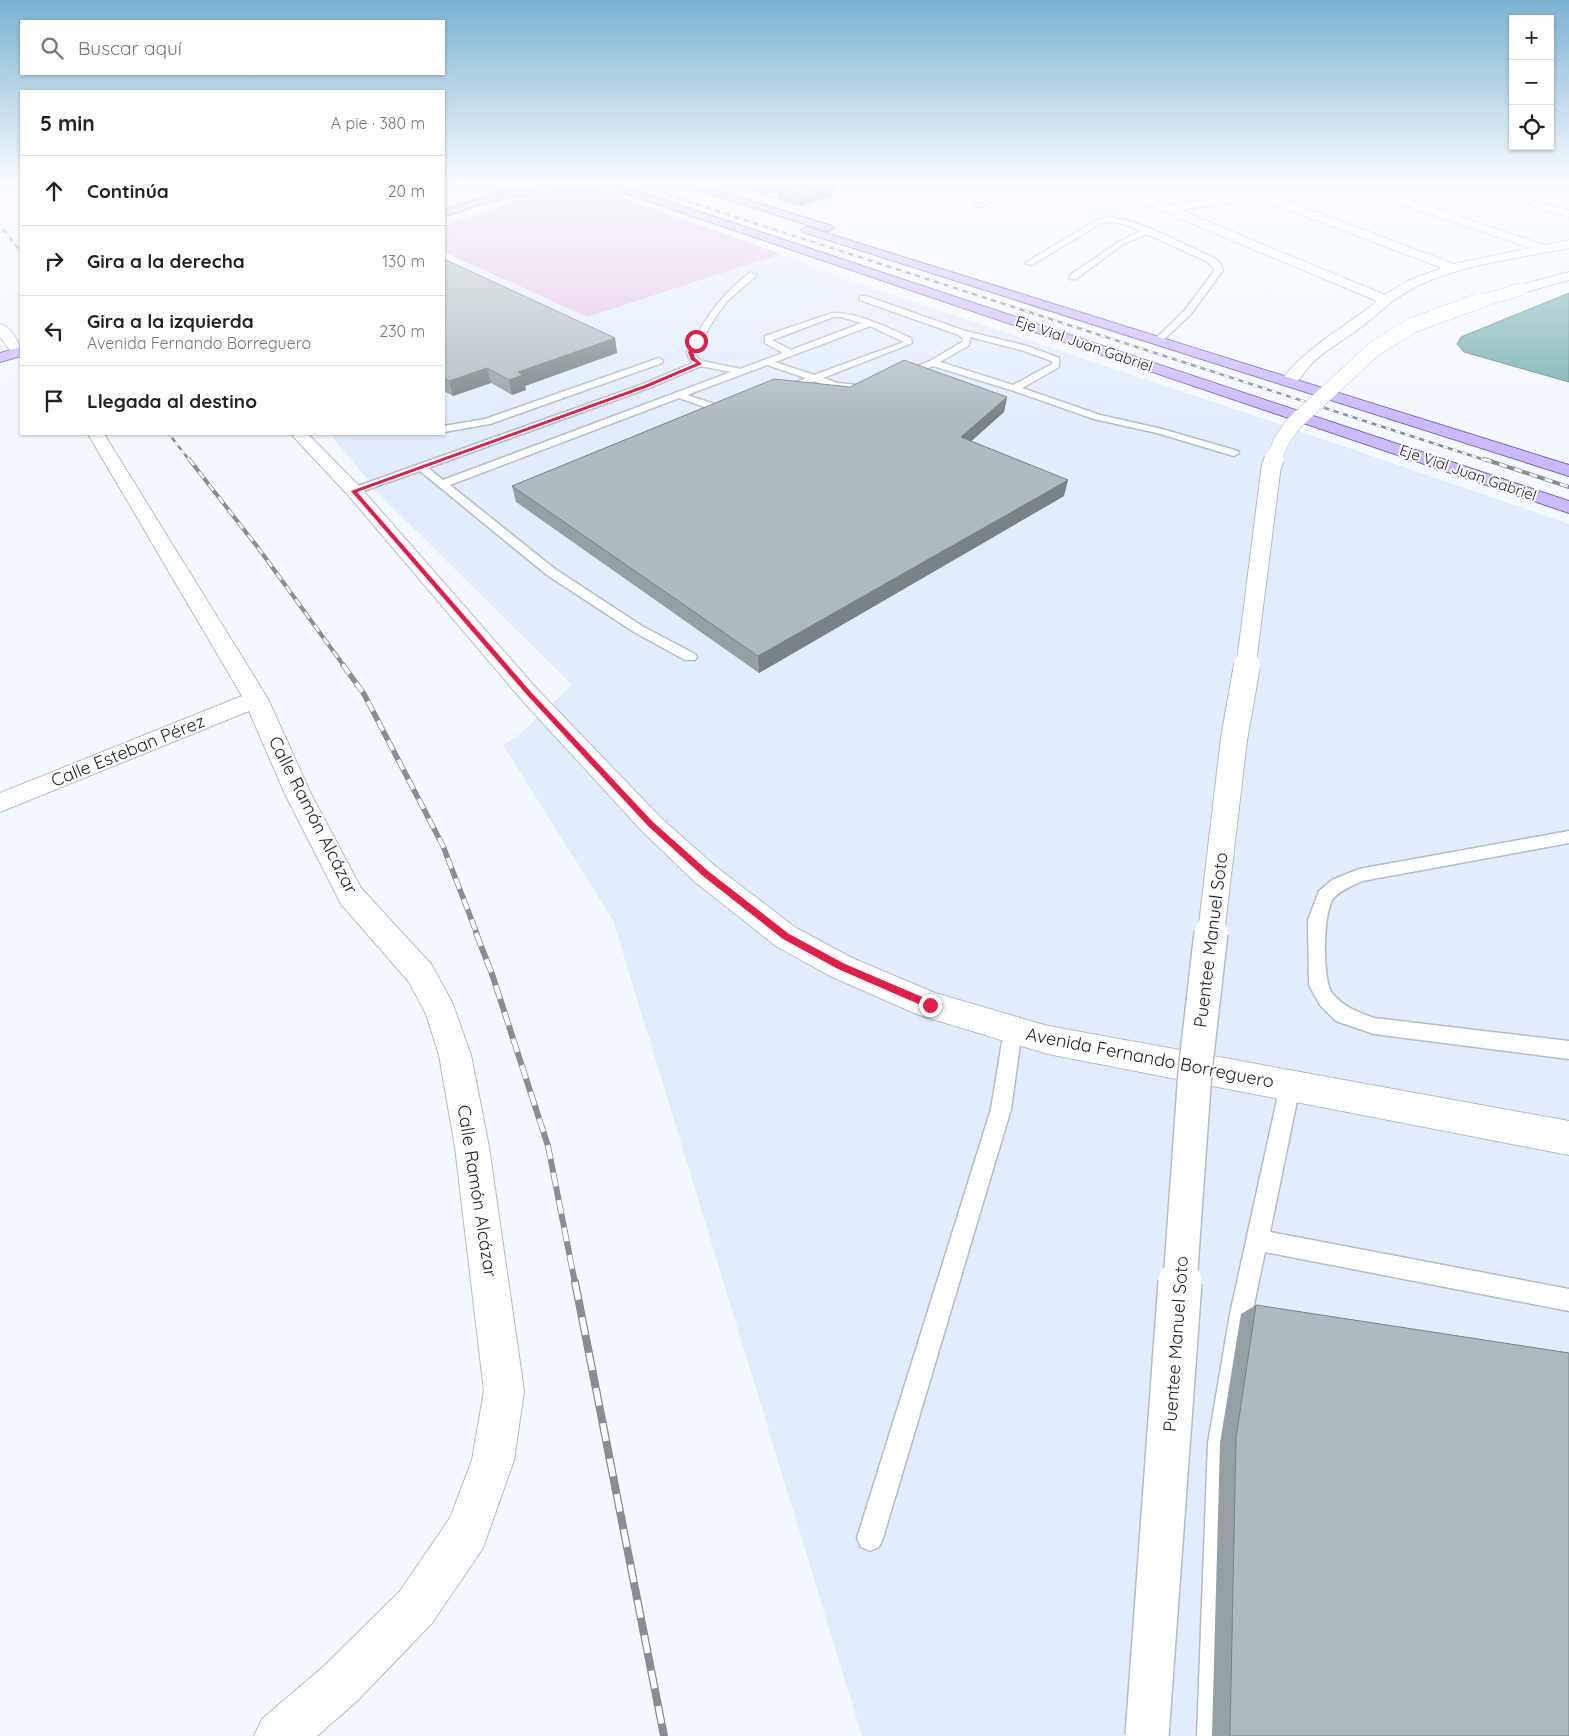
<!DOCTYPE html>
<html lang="es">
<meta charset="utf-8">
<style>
:root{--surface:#fff;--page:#f2f2f2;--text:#222;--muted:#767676;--line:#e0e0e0}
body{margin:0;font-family:Quicksand,sans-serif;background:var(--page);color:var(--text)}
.controls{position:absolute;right:15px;top:15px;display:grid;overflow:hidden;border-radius:0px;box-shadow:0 1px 4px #0004}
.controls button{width:45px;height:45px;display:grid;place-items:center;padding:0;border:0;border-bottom:1px solid var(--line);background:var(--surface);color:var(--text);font:25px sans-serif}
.stop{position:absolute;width:15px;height:15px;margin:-11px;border:4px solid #e11d48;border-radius:50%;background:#fff}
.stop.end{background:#e11d48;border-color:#fff;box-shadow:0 1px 5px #0008}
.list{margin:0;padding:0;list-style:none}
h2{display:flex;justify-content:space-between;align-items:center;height:65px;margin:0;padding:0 20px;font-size:21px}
h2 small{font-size:16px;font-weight:400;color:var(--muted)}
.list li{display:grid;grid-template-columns:32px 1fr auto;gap:15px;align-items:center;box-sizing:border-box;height:70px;padding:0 20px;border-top:1px solid var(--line)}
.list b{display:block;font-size:19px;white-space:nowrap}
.list p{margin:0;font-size:16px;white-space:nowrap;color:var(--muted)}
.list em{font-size:16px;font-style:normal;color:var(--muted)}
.icon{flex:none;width:28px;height:28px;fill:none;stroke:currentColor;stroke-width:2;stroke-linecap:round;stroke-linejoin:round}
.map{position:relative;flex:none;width:1569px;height:1736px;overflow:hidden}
.search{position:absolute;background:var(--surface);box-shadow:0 1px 4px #0004;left:20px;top:20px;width:425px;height:55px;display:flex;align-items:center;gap:12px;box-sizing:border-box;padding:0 18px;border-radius:0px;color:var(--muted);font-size:19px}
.panel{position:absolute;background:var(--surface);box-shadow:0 1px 4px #0004;left:20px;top:90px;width:425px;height:345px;border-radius:0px}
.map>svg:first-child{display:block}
.built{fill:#e1ecfd}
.green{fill:#e3c2e2}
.water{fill:#74afae;stroke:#5b8586}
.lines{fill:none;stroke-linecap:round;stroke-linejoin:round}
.service-casing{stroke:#b5bcc6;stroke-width:3}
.minor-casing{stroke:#b5bcc6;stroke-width:2}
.secondary-casing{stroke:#b5bcc6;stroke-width:2}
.primary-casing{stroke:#7966b2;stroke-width:2}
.service{fill:#fff;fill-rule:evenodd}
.minor{fill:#fff;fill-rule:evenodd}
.secondary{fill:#fff;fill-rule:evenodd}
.primary{fill:#cbb9fe;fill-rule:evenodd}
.rail-far4-casing{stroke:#898c92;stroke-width:2.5}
.rail-far3-casing{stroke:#898c92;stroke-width:4}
.rail-far2-casing{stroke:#898c92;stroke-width:5.5}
.rail-far1-casing{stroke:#898c92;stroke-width:6}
.rail-casing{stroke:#898c92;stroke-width:8}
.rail-far4{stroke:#fff;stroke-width:2;stroke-dasharray:5;stroke-linecap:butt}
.rail-far3{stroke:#fff;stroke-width:2.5;stroke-dasharray:8;stroke-linecap:butt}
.rail-far2{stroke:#fff;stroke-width:4;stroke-dasharray:11;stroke-linecap:butt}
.rail-far1{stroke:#fff;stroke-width:4.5;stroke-dasharray:14;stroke-linecap:butt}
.rail{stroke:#fff;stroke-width:5.5;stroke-dasharray:18;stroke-linecap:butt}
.minor-bridge-far5-casing{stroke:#b5bcc6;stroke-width:13;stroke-linecap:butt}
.minor-bridge-far4-casing{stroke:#b5bcc6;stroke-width:16;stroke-linecap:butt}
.minor-bridge-far3-casing{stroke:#b5bcc6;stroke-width:21;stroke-linecap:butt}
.minor-bridge-far2-casing{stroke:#b5bcc6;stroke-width:28;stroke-linecap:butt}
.minor-bridge-far1-casing{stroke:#b5bcc6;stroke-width:36;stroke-linecap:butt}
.minor-bridge-casing{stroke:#b5bcc6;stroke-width:46;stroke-linecap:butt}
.minor-bridge-far5{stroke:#fff;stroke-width:12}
.minor-bridge-far4{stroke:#fff;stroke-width:15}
.minor-bridge-far3{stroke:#fff;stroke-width:19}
.minor-bridge-far2{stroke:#fff;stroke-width:26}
.minor-bridge-far1{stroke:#fff;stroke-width:33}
.minor-bridge{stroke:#fff;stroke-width:43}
.wall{fill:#95a0a5}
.shaded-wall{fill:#798286}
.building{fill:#adbac0;stroke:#798286}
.route{fill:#e11d48}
.labels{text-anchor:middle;stroke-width:4;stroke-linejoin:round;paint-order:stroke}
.far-street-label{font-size:15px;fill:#202327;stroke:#fff}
.street-label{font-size:18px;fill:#202327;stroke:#fff}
</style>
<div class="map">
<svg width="1569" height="1736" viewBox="0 0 1569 1736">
<rect width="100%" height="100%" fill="#f4f8ff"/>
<path class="built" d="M781,254L869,287L1261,418L1569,524V1736H862L613,920L503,745L518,736L572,685L384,499L330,434H444V270L468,263L587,317Z"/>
<path class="green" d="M556,190H602L781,254L587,317L444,252V226L533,194Z"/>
<path class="water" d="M1569,293V382L1464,352L1457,344L1461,337Z"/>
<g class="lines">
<defs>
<g id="service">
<path d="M714,181H722L698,189L695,187Z"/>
<path d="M766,181H774L793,186L795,189L748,204V202L788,188Z"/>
<path d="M1028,181H1035L980,207L975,206Z"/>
<path d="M1110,217C1144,222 1182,244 1214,258L1221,264L1223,270L1191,314L1161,342L1154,340L1185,310L1215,270L1208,262L1147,234L1123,244L1076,279H1070V275L1119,242L1141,231C1127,225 1116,220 1101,223L1032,265L1025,263L1097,220Z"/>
<path d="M750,273L757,275L727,301L714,319L695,352L697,358L703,361L740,369L783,353L765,343V336L832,313C860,313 886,327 911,338L912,343L823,378L837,383L857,385V389H836L814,381L789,391H783V387L806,378L767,365L687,395L717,405L733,407V411H716L679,398L450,485L555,569L642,626L695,654L697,657L695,660H685L634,632L547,575L420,471L358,493L354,494L349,491L350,489L643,384L693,363L689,359L687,352C704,321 721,294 750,273ZM833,317H841L862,323L791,350L772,340ZM870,326L904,342L814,375L775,362ZM701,366L731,372L443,480L428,468L649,388Z"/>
<path d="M860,296H866L965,331L1027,346L1059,358V367L1022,388L1100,415L1162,429L1238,451L1239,453L1234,456L1157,433L1094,419L1011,390L933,366L907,376H901V372L930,361L962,342L963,339L959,335L860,300ZM970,337L1021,350L1052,361V364L1013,385L940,362L969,345Z"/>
<path d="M659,358L663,361L662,363L490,424L444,432V426L485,419Z"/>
<path d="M1569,831V843L1362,881C1352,886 1340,890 1333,899C1323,912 1322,980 1332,993C1343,1007 1358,1012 1374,1018L1569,1041V1059L1374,1034L1336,1021L1320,1005L1309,985L1308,920L1319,891L1332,880L1359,869Z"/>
<path d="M1013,1022L1020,1024L1022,1030L1011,1109L883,1538L879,1547L870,1551L861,1547L857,1538L991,1109L1004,1030L1006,1024Z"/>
<path d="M1290,1077L1297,1080L1300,1086L1270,1232L1569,1289V1311L1265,1252L1252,1314L1232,1443L1227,1736H1197L1208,1443L1230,1314L1280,1086L1283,1080Z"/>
</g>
<g id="minor">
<path d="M0,181H8L2,184Z"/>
<path d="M1095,181H1108L1168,205L1248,194L1220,183L1219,181H1232L1262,192L1338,181H1365L1361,184L1545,245L1569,240V248C1511,260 1436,266 1389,304C1377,314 1366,324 1353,333C1337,344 1318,355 1306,370C1299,379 1295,388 1283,385L1280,382C1305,347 1345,328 1377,301L1162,211ZM1347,186L1531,248L1454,264L1274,196ZM1260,199L1442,268L1407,281L1385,295L1180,210Z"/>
<path d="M1454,181H1468L1569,211V217L1455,183Z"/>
<path d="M1569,272V280L1522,293L1516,289L1517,286Z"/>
<path d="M0,324C12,327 21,344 21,356L14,355L0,337Z"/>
<path d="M88,434H104L268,699L311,794L361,888L431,964L452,1002L471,1055L489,1147L524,1391L514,1460L483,1548L432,1623L357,1701L317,1736H254L262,1719L323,1667L400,1591L450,1518L472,1460L484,1391L455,1147L439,1055L426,1014L409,982L341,904L285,794L249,711L0,812V793L242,696Z"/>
</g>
<path id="secondary" d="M291,434H308L360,487L537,689L660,817L715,866L796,928L852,958L935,993L1048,1026L1569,1121V1155L1048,1054L919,1015L830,976L776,946L695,882L642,831L521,699L348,495Z"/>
<g id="primary">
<path d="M593,181H607L1569,501V513L606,187L601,190C564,189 528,194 492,201C476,204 460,213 444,216V210L509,189L513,191L560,184H596Z"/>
<path d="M674,181H688L832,226L834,228L828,231L824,230L675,183Z"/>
<path d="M807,227L1569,465V476L803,232L801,230L803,228Z"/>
<path d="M21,347V356L0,362V353Z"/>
</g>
</defs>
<use href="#service" class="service-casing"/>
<use href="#minor" class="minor-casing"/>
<use href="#secondary" class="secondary-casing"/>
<use href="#primary" class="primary-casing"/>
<use href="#service" class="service"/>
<use href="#minor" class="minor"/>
<use href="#secondary" class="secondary"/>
<use href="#primary" class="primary"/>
<defs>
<g id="rail-far4">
<path d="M625,181L1488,461"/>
<path d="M0,225L21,252"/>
<path d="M169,434L190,461"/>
</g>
<g id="rail-far3">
<path d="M189,459L259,549L344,666"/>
<path d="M1484,459L1569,487"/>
</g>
<path id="rail-far2" d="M343,665L364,694L443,846L477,934"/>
<path id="rail-far1" d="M476,933L492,974L548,1146L575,1283"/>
<path id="rail" d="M575,1282L664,1736"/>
</defs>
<use href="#rail-far4" class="rail-far4-casing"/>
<use href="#rail-far3" class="rail-far3-casing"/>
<use href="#rail-far2" class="rail-far2-casing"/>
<use href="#rail-far1" class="rail-far1-casing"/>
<use href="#rail" class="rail-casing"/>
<use href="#rail-far4" class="rail-far4"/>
<use href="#rail-far3" class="rail-far3"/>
<use href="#rail-far2" class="rail-far2"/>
<use href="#rail-far1" class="rail-far1"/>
<use href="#rail" class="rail"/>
<defs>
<path id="minor-bridge-far5" d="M1475,303L1522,289"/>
<path id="minor-bridge-far4" d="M1273,461L1281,442L1293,424L1374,349L1413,325L1479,301"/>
<path id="minor-bridge-far3" d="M1246,666L1271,468L1274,459"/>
<path id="minor-bridge-far2" d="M1211,934L1234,739L1247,665"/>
<path id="minor-bridge-far1" d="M1180,1283L1195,1072L1211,933"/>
<path id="minor-bridge" d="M1147,1736L1180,1282"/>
</defs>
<use href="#minor-bridge-far5" class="minor-bridge-far5-casing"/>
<use href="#minor-bridge-far4" class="minor-bridge-far4-casing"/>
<use href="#minor-bridge-far3" class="minor-bridge-far3-casing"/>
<use href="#minor-bridge-far2" class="minor-bridge-far2-casing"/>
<use href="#minor-bridge-far1" class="minor-bridge-far1-casing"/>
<use href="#minor-bridge" class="minor-bridge-casing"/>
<use href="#minor-bridge-far5" class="minor-bridge-far5"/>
<use href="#minor-bridge-far4" class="minor-bridge-far4"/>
<use href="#minor-bridge-far3" class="minor-bridge-far3"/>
<use href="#minor-bridge-far2" class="minor-bridge-far2"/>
<use href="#minor-bridge-far1" class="minor-bridge-far1"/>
<use href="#minor-bridge" class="minor-bridge"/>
</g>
<g class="wall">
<path d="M722,181H770L785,185L797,182V181H822L833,196L800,206L778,200V191L765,195L722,182Z"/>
<path d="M444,259L615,338L617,353L525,386L526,390L512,395L491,383L453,396L444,391Z"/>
<path d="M850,387L1007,397L1004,412L971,441L1064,496L759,673L516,502L512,486Z"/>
<path d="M1256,1305L1569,1736H1212L1220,1443L1241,1314Z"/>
</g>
<g class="shaded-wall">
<path d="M834,184L833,196L800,206V194Z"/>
<path d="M778,188V191L765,195V191Z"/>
<path d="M615,338L617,353L525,386L526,390L512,395L509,380L518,372Z"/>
<path d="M487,368L491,383L453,396L449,381Z"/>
<path d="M1007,397L1004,412L958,453L961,437Z"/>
<path d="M1068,480L1064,496L759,673L758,656Z"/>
</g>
<g class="building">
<path d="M729,181H770L785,185L765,191Z"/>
<path d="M801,181H822L834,184L800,194L778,188Z"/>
<path d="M444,259L615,338L518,372L523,375L509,380L487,368L449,381L444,378Z"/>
<path d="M904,360L1007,397L961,437L1068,480L758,656L512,486L774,379L850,387Z"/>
<path d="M1256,1305L1569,1353V1736H1230L1236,1438Z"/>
</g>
<linearGradient id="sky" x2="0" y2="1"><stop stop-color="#79b2d1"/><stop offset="0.43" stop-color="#fafcff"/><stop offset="1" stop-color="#fafcff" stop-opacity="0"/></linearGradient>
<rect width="1569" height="424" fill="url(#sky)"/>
<path class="route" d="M695,340L699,341L693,352L695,358L702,364L648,387L357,492L531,692L653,822L708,871L789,934L845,964L934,1002L935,1005L930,1009L838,969L783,939L703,876L648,826L527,695L351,491L645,385L697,363L691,360L688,352Z"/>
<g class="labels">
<g class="far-street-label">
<text transform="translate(1084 344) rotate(19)" y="5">Eje Vial Juan Gabriel</text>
<text transform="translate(1468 473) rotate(19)" y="5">Eje Vial Juan Gabriel</text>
</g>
<g class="street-label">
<text transform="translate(128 751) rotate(-22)" y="6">Calle Esteban Pérez</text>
<text transform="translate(313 815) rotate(63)" y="6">Calle Ramón Alcázar</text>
<text transform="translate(1211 940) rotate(-83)" y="6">Puentee Manuel Soto</text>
<text transform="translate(1150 1058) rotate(11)" y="6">Avenida Fernando Borreguero</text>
<text transform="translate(477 1191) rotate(81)" y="6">Calle Ramón Alcázar</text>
<text transform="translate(1176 1344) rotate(-86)" y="6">Puentee Manuel Soto</text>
</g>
</g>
</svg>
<div class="controls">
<button>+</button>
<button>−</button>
<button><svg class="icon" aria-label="locate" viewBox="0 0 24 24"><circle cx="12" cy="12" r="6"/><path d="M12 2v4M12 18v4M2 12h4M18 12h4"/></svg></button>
</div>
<div class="stop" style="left:696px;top:341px"></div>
<div class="stop end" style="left:930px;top:1005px"></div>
<div class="search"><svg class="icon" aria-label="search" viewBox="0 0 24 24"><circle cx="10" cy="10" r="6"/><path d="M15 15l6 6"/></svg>Buscar aquí</div>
<section class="panel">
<h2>5 min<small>A pie · 380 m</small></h2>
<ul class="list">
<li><svg class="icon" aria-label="ahead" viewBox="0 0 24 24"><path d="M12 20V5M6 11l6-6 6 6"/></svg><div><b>Continúa</b></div><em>20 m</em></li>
<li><svg class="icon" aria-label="right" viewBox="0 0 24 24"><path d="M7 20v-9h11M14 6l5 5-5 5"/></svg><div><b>Gira a la derecha</b></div><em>130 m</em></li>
<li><svg class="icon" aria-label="left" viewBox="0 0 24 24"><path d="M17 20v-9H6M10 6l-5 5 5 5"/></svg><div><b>Gira a la izquierda</b><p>Avenida Fernando Borreguero</p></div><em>230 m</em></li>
<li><svg class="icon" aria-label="arrive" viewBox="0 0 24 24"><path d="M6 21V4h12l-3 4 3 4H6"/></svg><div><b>Llegada al destino</b></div></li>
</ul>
</section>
</div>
